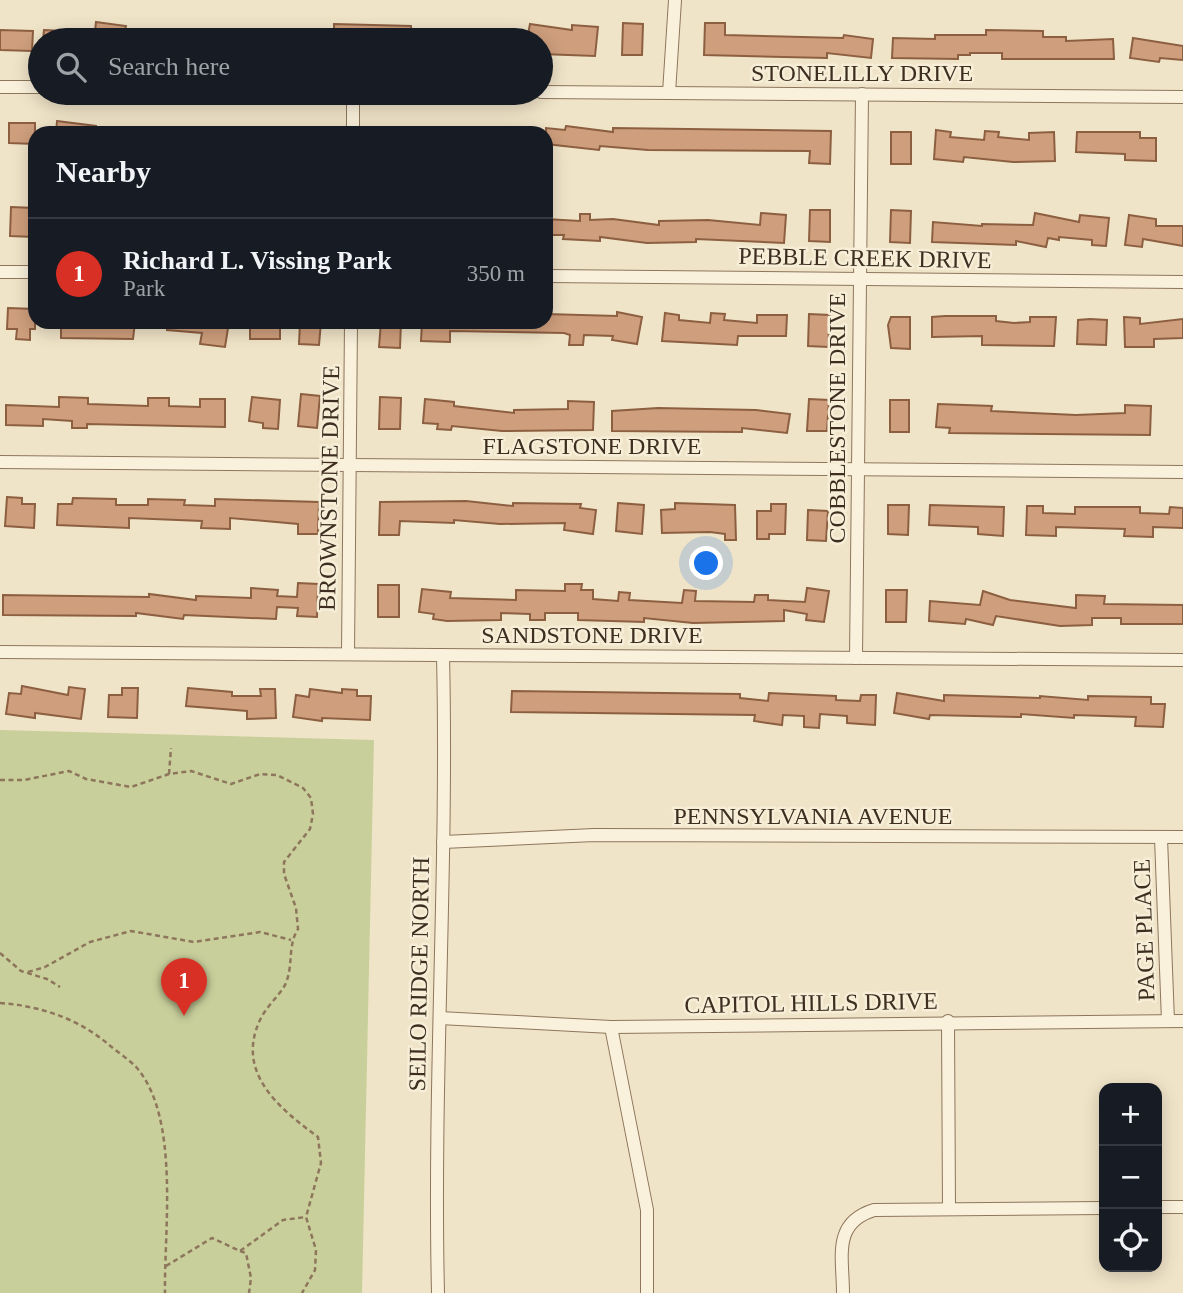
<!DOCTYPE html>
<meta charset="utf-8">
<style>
:root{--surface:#171b24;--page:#20242c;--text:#f1f3f6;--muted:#9ea1a6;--line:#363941;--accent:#d93025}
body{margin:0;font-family:Georgia,serif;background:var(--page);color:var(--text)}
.controls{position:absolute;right:21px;bottom:21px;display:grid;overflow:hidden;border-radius:14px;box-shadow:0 4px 18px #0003}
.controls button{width:63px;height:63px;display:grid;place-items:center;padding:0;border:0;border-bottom:2px solid var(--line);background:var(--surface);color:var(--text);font:35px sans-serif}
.you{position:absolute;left:707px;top:564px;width:24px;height:24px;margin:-18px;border:5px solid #fff;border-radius:50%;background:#1a73e8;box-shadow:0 0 0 10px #1a73e833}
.badge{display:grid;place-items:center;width:46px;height:46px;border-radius:50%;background:var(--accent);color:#fff;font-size:23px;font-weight:700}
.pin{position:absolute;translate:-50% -58px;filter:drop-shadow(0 2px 4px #0008)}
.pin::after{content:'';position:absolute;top:37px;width:24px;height:21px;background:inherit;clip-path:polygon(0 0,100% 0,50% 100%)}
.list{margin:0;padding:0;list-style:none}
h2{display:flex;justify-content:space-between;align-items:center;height:91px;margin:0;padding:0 28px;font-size:30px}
h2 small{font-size:23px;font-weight:400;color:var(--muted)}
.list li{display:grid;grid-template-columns:46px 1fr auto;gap:21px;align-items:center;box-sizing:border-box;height:112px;padding:0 28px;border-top:2px solid var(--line)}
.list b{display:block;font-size:26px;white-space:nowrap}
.list p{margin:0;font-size:23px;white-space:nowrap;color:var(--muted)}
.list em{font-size:23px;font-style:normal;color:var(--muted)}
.icon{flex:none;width:38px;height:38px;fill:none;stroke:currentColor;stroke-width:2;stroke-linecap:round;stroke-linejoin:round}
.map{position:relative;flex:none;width:1183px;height:1293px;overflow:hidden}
.search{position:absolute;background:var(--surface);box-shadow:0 4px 18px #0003;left:28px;top:28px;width:525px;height:77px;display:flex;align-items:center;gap:18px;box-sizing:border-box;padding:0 24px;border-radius:38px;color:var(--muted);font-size:26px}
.panel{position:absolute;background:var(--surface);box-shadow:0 4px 18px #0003;left:28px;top:126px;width:525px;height:203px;border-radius:21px}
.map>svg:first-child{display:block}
.green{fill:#c9cf9b}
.building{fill:#cf9f7d;stroke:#8d5f41;stroke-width:2}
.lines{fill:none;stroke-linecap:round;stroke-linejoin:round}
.street-casing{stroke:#8d765c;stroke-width:14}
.path{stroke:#8d765c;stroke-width:2.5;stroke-dasharray:5 3.5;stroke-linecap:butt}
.street{stroke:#faf1dc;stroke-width:12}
.labels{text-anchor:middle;stroke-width:5;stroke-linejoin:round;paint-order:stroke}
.street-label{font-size:24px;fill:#3d2e20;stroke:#f7eed8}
</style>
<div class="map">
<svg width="1183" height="1293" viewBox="0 0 1183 1293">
<rect width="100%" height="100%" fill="#f0e4c8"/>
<path class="green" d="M0,730L374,740L362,1293H0Z"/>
<g class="building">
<path d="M96,22L126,26L125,30L160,32V40H94Z"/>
<path d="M623,23L643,24L642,55H622Z"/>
<path d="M705,23H725V35L843,38L844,35L873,39L871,58L827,53V58L704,55Z"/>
<path d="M334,24L411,26V40H334Z"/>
<path d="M530,24L572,30V25L598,27L595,56L541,54V40H527Z"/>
<path d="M0,30L33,31L32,51L0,50Z"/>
<path d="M44,30L81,32L80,40H43Z"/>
<path d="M986,30L1043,31V37H1066V41L1113,39L1114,59H1002V53H970V55H958V59L892,58L893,38L935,39V35H986Z"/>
<path d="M1133,38L1183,46V60L1160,58L1159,62L1130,58Z"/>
<path d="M57,121L96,126V133H56Z"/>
<path d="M9,123H35V144L9,143Z"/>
<path d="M566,126L613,132V128L831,131L830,164L809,163L810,151L648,150L600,146L599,150L546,144V128L565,130Z"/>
<path d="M936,130L951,132L950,137L984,140L985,131L999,132L998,137L1029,140V133L1054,132L1055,161L1013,162L964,157L963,162L934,159Z"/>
<rect x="891" y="132" width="20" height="32"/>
<path d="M1077,132H1140V138H1156V161L1125,160V154L1076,152Z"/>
<path d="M11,207L35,208V237L10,236Z"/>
<path d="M810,210H830V242L809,241Z"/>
<path d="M891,210L911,211L910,243L890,242Z"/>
<path d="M761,213L786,215L784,243L696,239V242L647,243L600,237V241L563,239L564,235H546V219L580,221V214H590V220L613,219L659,225V221L708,220L760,225Z"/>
<path d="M1035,213L1079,222L1080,215L1109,218L1106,246L1092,245V240L1059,237V240L1048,238L1046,247L1016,241V245L932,242L933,222L982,226V224L1033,225Z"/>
<path d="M1129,215L1156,219V226H1183V246L1143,239L1142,247L1125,245Z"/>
<path d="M8,308L35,309V329H30V340L16,339L17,329H7Z"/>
<path d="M617,312L642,317L637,344L612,340L613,336L584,335L583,345H569L570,335L564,333L450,331V342L421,341L422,322H546V314L617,316Z"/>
<path d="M665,313L679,315V320L710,323L711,313L725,314L724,320L757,323V315H787L786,336H738L737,345L662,341Z"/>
<path d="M809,314L830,315L828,347L808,346Z"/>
<path d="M945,316H996V321L1014,323L1030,322V317H1056L1054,346L982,345V336L932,337V317Z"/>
<path d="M891,317H910V349L891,348L888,325Z"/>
<path d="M1124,317L1140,318V324L1183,319V338L1154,339V347H1125Z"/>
<path d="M1090,319L1107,320L1106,345L1077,344L1078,320Z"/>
<path d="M61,322H135L133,339L61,338Z"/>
<path d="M167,322H229L225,347L200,344L202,333L167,330Z"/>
<rect x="250" y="322" width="30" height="17"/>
<path d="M300,322H321L319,345L299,344Z"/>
<path d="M381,322H401L400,348L379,347Z"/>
<path d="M301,394L320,396L317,428L298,426Z"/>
<path d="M59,397L88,398V404L148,406V398H169V406L200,407V399H225V427L87,424V428H72V421L43,419V426L6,425V405L59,407Z"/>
<path d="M252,397L280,400L278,429L263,428V423L249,421Z"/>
<path d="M380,397L401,398L400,429H379Z"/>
<path d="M425,399L454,402V406L514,413V410L568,409V401L594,402L593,430L502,431L452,426L451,430L437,429L438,424L423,423Z"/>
<path d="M809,399L829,400L827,431H807Z"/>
<rect x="890" y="400" width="19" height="32"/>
<path d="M938,404L992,406L991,411L1076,415L1125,413V405L1151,406L1150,435L949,433L950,428L936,427Z"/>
<path d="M658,408L756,410L790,414L787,433L742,428V432L612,431V411Z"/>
<path d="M7,497L22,498V504H35L34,528L5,526Z"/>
<path d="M73,498L116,499V505H148V499L185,500L184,505L215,506V499L319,502L318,534H298V524L230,518V529L201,528L202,521L129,518V528L57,525L58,504H72Z"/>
<path d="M466,501L513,506V503L581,504L580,508L596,510L593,534L564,530L565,523L500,524L454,520V523L400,521L399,535H379L380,502Z"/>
<path d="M618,503L644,505L642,534L616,531Z"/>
<path d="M675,503L735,505L736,540H725V534L710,532L662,533L661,510L675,509Z"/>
<path d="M771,504H786L785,534H769V539H757V511H771Z"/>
<path d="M888,505H909L908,535L888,534Z"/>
<path d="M930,505L1004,507L1003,536L978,534V527L929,525Z"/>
<path d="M1027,506H1043V513L1075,514V507H1140V513L1169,514L1170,507L1183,508V528L1153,527V537L1124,536L1125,529L1056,527V536L1026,535Z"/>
<path d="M808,510L828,511L826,541L807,540Z"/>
<path d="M298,583L318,584L317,617L297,616L298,608L277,607L276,619L184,615L183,619L136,613V616L3,615V595L149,597V594L196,600V596L251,598V588L278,590L277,596L297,597Z"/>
<path d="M565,584H582L581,590H593V599L618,601L619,592L630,593L629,600L682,603L684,590L696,591L695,601L754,602L755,595H768V600L805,602L807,588L829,591L824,622L806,620L807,614L784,610V621L693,623L644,618V622L578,620V613H545V620H530V614L501,613V620L447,621L433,619L434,614L419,612L422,589L451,592L450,598L516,600V590L565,591Z"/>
<rect x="378" y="585" width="21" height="32"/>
<path d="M886,590H907L906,622H886Z"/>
<path d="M983,591L1010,600L1076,608V595L1105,596L1104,604L1183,605V624H1121V618H1092V625L1060,626L996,616L993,625L966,619L965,624L929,621L930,601L980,605Z"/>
<path d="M22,686L68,695L69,687L85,689L81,719L35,713V718L6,714L9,693L21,694Z"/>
<path d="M122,688H138L137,718L108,717L109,695H122Z"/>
<path d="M188,688L232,692V696H261L260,689H275L276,718L247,719V711L186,706Z"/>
<path d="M310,689L342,693V689L357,690V696H371L370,720L322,718V721L293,717L296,695L309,697Z"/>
<path d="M512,691L740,694V698L768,701L769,693L836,696V700L860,701L861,695H876L875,725L847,723V716L820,714L819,728L804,727V716L783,715L782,725L754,721L755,715L511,712Z"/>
<path d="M897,693L944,701V695L1040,698V696L1088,700V696L1151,697V704H1165L1163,727L1135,726L1136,717L1074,715V718L1021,714V717L930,715L929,719L894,713Z"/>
</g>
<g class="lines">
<defs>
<g id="street">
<path d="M0,87H40"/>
<path d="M541,92L1183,97"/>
<path d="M669,93L675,0"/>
<path d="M353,133V93"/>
<path d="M0,272H35"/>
<path d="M546,276L1183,282"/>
<path d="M0,462L1183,472"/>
<path d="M0,652L1183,660"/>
<path d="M348,654L351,322"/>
<path d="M856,658L862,94"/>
<path d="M1161,838L1168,1021"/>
<path d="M443,842L594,835L1183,837"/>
<path d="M440,1018L611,1027L1183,1021"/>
<path d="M948,1021L949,1209"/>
<path d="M611,1027L647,1210V1293"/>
<path d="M1157,1207H1183"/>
<path d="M438,1293C433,1080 448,868 443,655"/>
<path d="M843,1293C843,1257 832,1223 874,1210L1104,1208"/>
</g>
</defs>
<use href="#street" class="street-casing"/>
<g class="path">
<path d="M169,774L171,748"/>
<path d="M0,780H24L69,771L86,779L131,787L169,774L191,771L231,784L260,774L277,775L303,788L311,798L313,814L310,829L284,862V874L296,908L298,929C287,946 294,966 285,985C278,997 266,1007 260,1020C235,1073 280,1109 318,1137L321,1163L306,1217"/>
<path d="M0,953L21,971L47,979L60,987"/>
<path d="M28,972L45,967L90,942L131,931L194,942L260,932L291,940"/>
<path d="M0,1003C40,1006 77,1018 108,1044C117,1052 129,1059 137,1068C180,1119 164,1230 165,1293"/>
<path d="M240,1251L246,1253L251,1278L249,1293"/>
<path d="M166,1266L212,1238L240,1251L283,1220L306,1217L316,1250L315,1270L302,1293"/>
</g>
<use href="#street" class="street"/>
</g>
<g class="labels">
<g class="street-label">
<text x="862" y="81">STONELILLY DRIVE</text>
<text transform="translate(865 258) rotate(1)" y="8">PEBBLE CREEK DRIVE</text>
<text transform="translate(837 418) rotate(-90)" y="8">COBBLESTONE DRIVE</text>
<text x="592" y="454">FLAGSTONE DRIVE</text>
<text transform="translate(329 488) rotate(-89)" y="8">BROWNSTONE DRIVE</text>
<text x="592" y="643">SANDSTONE DRIVE</text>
<text x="813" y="824">PENNSYLVANIA AVENUE</text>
<text transform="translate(1144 930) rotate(-92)" y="8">PAGE PLACE</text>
<text transform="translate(419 974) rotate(-89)" y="8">SEILO RIDGE NORTH</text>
<text transform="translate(811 1003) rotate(-1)" y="8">CAPITOL HILLS DRIVE</text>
</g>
</g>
</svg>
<div class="controls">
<button>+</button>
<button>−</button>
<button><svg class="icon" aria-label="locate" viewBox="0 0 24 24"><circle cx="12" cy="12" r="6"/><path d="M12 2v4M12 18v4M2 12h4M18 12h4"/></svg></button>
</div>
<div class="you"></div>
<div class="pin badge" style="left:184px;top:1016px">1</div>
<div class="search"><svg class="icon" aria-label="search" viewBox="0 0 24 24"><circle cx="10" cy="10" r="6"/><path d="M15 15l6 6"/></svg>Search here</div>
<section class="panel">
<h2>Nearby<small></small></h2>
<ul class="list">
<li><span class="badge">1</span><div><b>Richard L. Vissing Park</b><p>Park</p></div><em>350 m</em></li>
</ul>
</section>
</div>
